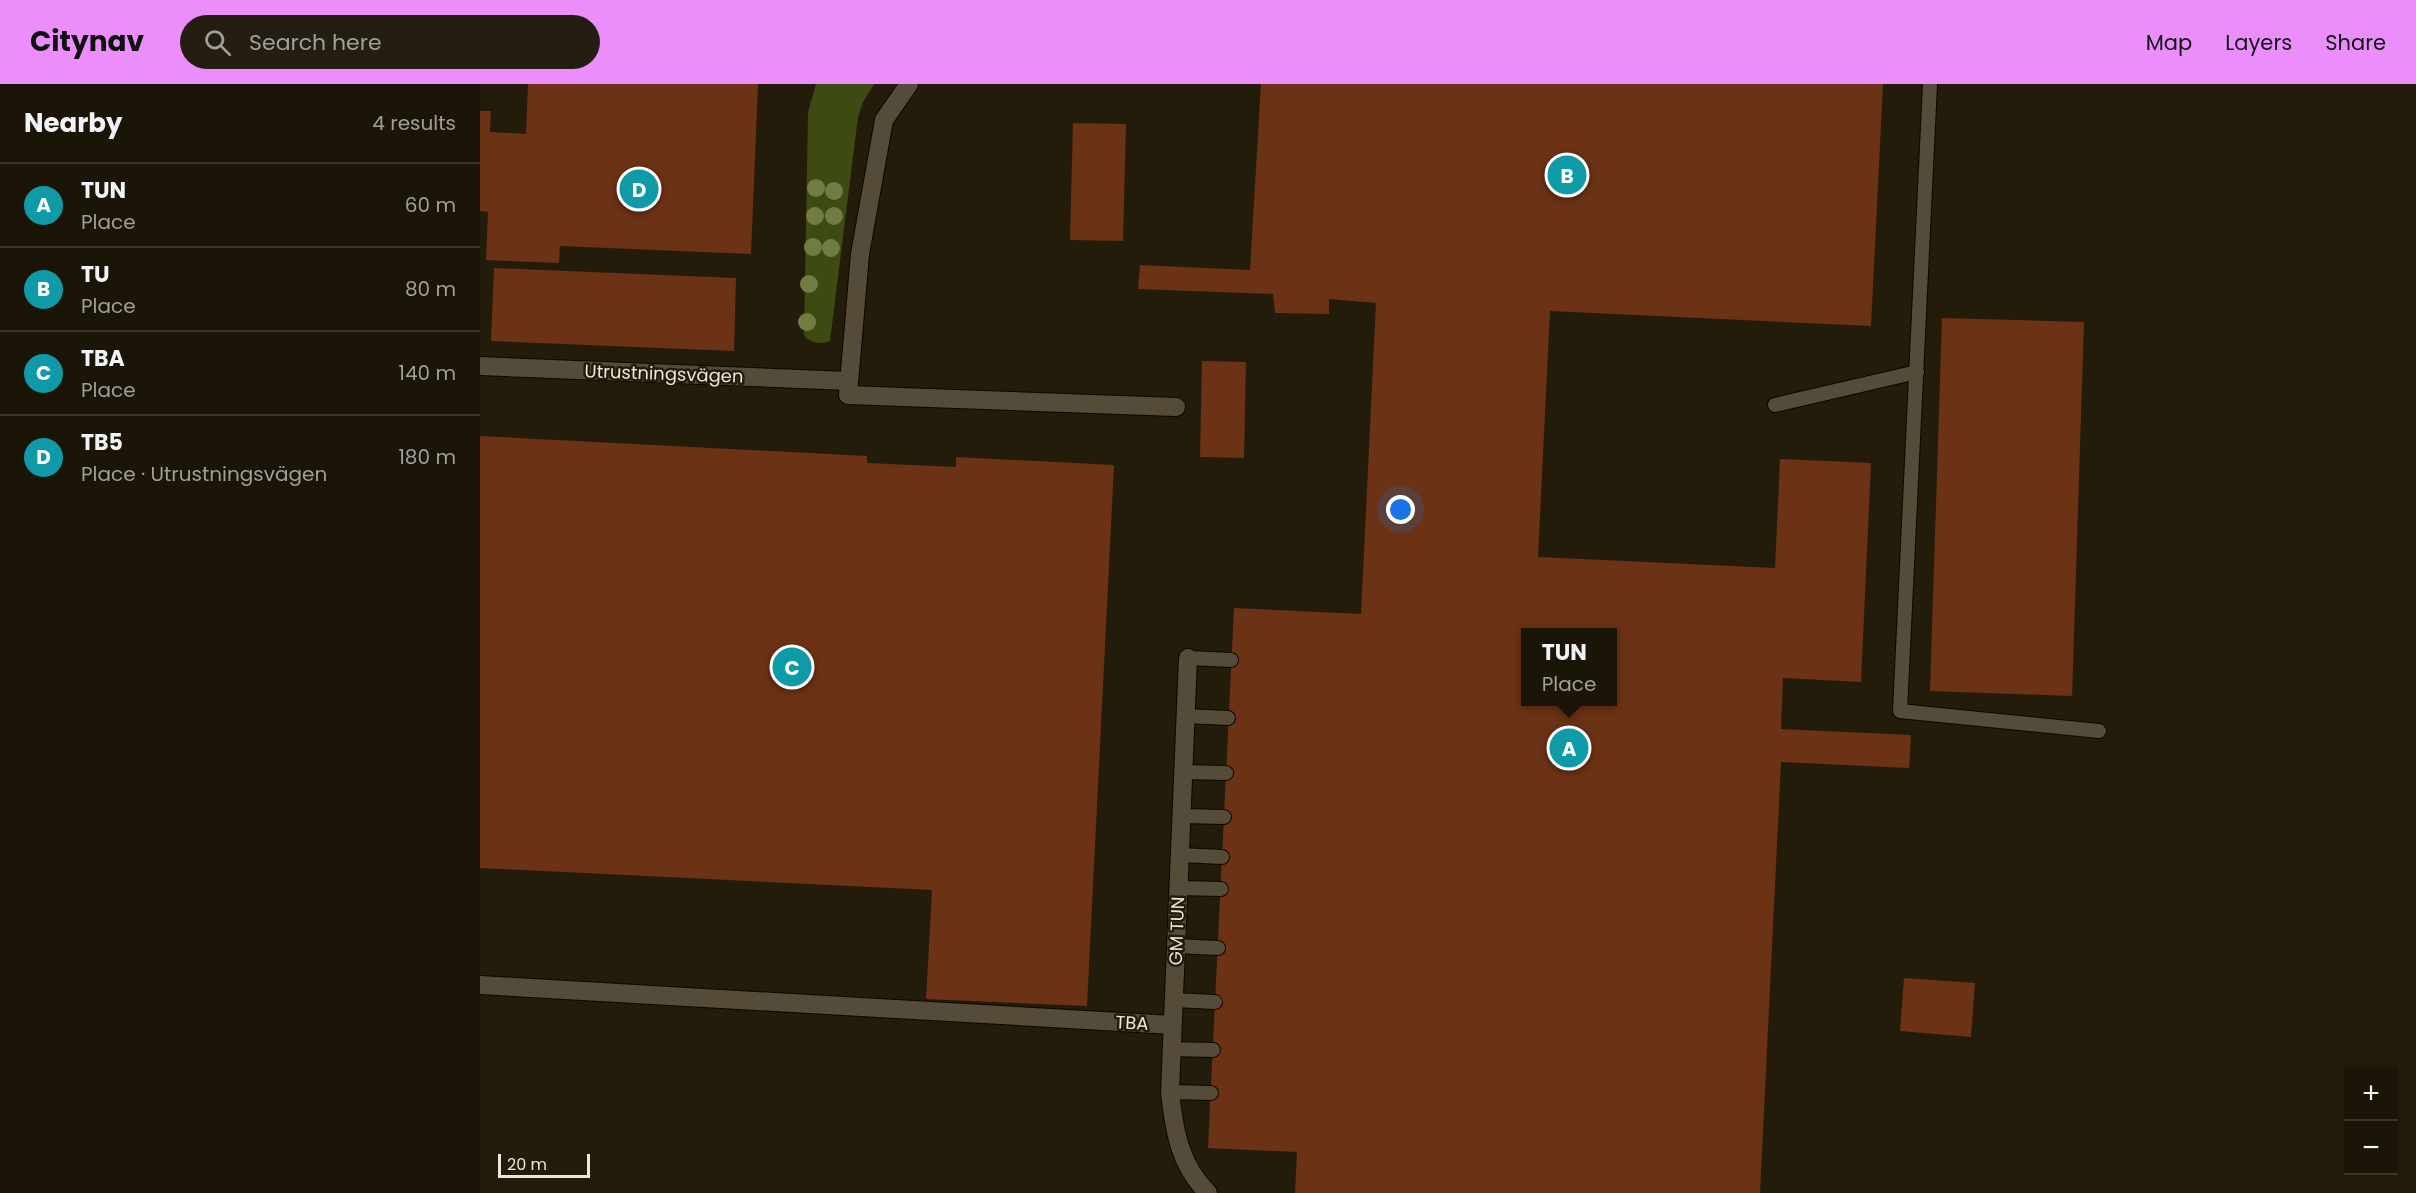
<!DOCTYPE html>
<meta charset="utf-8">
<style>
:root{--surface:#1b1508;--page:#241e12;--text:#f1f3f6;--muted:#a09f9c;--line:#393429;--accent:#eb8dfb}
body{margin:0;font-family:Poppins,sans-serif;background:var(--page);color:var(--text)}
.controls{position:absolute;right:18px;bottom:18px;display:grid;overflow:hidden;border-radius:0px;box-shadow:0 6px 24px #0002}
.controls button{width:54px;height:54px;display:grid;place-items:center;padding:0;border:0;border-bottom:2px solid var(--line);background:var(--surface);color:var(--text);font:30px sans-serif}
.scale{position:absolute;left:18px;bottom:15px;width:92px;box-sizing:border-box;padding-left:6px;border:3px solid #ece7dc;border-top:0;font-size:16px;line-height:21px;white-space:nowrap;color:#ece7dc;-webkit-text-stroke:4px #241c0a;paint-order:stroke}
.you{position:absolute;left:921px;top:426px;width:21px;height:21px;margin:-15px;border:4px solid #fff;border-radius:50%;background:#1a73e8;box-shadow:0 0 0 9px #1a73e833}
.badge{display:grid;place-items:center;width:39px;height:39px;border-radius:50%;background:var(--accent);color:#fff;font-size:20px;font-weight:700}
.pin{position:absolute;translate:-50% -50%;border:3px solid #fff;box-shadow:0 2px 6px #0006}
.popup{position:absolute;left:1041px;top:544px;width:96px;height:78px;box-sizing:border-box;display:grid;place-content:center;border-radius:0px;background:var(--surface);filter:drop-shadow(0 2px 4px #0005);font-size:20px;white-space:nowrap;color:var(--muted)}
.popup b{font-size:22px;color:var(--text)}
.popup::after{content:'';position:absolute;left:50%;top:100%;margin-left:-12px;border:12px solid transparent;border-top-color:var(--surface)}
.list{margin:0;padding:0;list-style:none}
h2{display:flex;justify-content:space-between;align-items:center;height:78px;margin:0;padding:0 24px;font-size:26px}
h2 small{font-size:20px;font-weight:400;color:var(--muted)}
.list li{display:grid;grid-template-columns:39px 1fr auto;gap:18px;align-items:center;box-sizing:border-box;height:84px;padding:0 24px;border-top:2px solid var(--line)}
.list b{display:block;font-size:22px;white-space:nowrap}
.list p{margin:0;font-size:20px;white-space:nowrap;color:var(--muted)}
.list em{font-size:20px;font-style:normal;color:var(--muted)}
.icon{flex:none;width:33px;height:33px;fill:none;stroke:currentColor;stroke-width:2;stroke-linecap:round;stroke-linejoin:round}
.map{position:relative;flex:none;width:1936px;height:1109px;overflow:hidden}
header{display:flex;align-items:center;gap:36px;box-sizing:border-box;height:84px;padding:0 30px;background:var(--accent);color:#111}
header strong{font-size:28px}
nav{display:flex;gap:33px;margin-inline-start:auto;font-size:21px}
.search{width:420px;height:54px;background:var(--page);display:flex;align-items:center;gap:15px;box-sizing:border-box;padding:0 21px;border-radius:33px;color:var(--muted);font-size:22px}
main{display:flex}
aside{flex:1;background:var(--surface)}
.map>svg:first-child{display:block}
.green{fill:#3d4b13}
.building{fill:#6c3215;fill-rule:evenodd}
.lines{fill:none;stroke-linecap:round;stroke-linejoin:round}
.lane-casing{stroke:#0d0600;stroke-width:16}
.street-casing{stroke:#0d0600;stroke-width:20}
.lane{stroke:#544c38;stroke-width:14}
.street{stroke:#544c38;stroke-width:18}
.tree{fill:#717c42}
.labels{text-anchor:middle;stroke-width:5;stroke-linejoin:round;paint-order:stroke}
.street-label{font-size:18px;fill:#ece7dc;stroke:#241c0a}
</style>
<header>
<strong>Citynav</strong>
<div class="search"><svg class="icon" aria-label="search" viewBox="0 0 24 24"><circle cx="10" cy="10" r="6"/><path d="M15 15l6 6"/></svg>Search here</div>
<nav><a>Map</a><a>Layers</a><a>Share</a></nav>
</header>
<main>
<aside>
<h2>Nearby<small>4 results</small></h2>
<ul class="list">
<li><span class="badge" style="background:#0f9aa8">A</span><div><b>TUN</b><p>Place</p></div><em>60 m</em></li>
<li><span class="badge" style="background:#0f9aa8">B</span><div><b>TU</b><p>Place</p></div><em>80 m</em></li>
<li><span class="badge" style="background:#0f9aa8">C</span><div><b>TBA</b><p>Place</p></div><em>140 m</em></li>
<li><span class="badge" style="background:#0f9aa8">D</span><div><b>TB5</b><p>Place · Utrustningsvägen</p></div><em>180 m</em></li>
</ul>
</aside>
<div class="map">
<svg width="1936" height="1109" viewBox="0 0 1936 1109">
<rect width="100%" height="100%" fill="#241c0a"/>
<path class="green" d="M336,0H394L383,18L378,33L350,257C343,261 328,259 324,251L328,28Z"/>
<g class="building">
<path d="M48,0H278L271,170L80,162L79,179L6,176L8,128L0,127V27H11L10,48L46,50Z"/>
<path d="M781,0H1403L1391,242L1070,227L1058,473L1295,484L1300,375L1391,379L1381,598L1303,594L1301,645L1431,651L1429,684L1301,678L1280,1109H815L817,1068L728,1064L754,524L881,530L896,219L849,215V230L795,229L793,210L658,205L660,181L770,186ZM1046,548H1132V618H1046Z"/>
<path d="M593,39L646,40L643,157L590,156Z"/>
<path d="M14,184L256,194L254,267L11,257Z"/>
<path d="M1462,234L1604,238L1592,612L1450,607Z"/>
<path d="M722,277L766,278L764,374L720,373Z"/>
<path d="M0,352L387,372V379L476,383V373L634,381L607,922L446,915L452,806L0,784Z"/>
<path d="M1424,894L1495,899L1491,953L1420,947Z"/>
</g>
<g class="lines">
<defs>
<g id="lane">
<path d="M1450,0L1420,627L1619,647"/>
<path d="M1295,321L1437,288"/>
<path d="M708,574L751,576"/>
<path d="M706,632L748,634"/>
<path d="M704,688L746,689"/>
<path d="M702,732L744,733"/>
<path d="M700,771L742,773"/>
<path d="M699,804L741,805"/>
<path d="M696,862L738,864"/>
<path d="M694,916L735,918"/>
<path d="M692,965L733,966"/>
<path d="M690,1008L731,1009"/>
</g>
<g id="street">
<path d="M429,0L404,36L380,170L368,311L696,323"/>
<path d="M0,282L369,297"/>
<path d="M708,574L690,1008C694,1046 700,1082 728,1109"/>
<path d="M0,901L692,941"/>
</g>
</defs>
<use href="#lane" class="lane-casing"/>
<use href="#street" class="street-casing"/>
<use href="#lane" class="lane"/>
<use href="#street" class="street"/>
</g>
<g class="tree">
<circle cx="336" cy="104" r="9"/>
<circle cx="354" cy="107" r="9"/>
<circle cx="335" cy="132" r="9"/>
<circle cx="354" cy="132" r="9"/>
<circle cx="333" cy="163" r="9"/>
<circle cx="351" cy="164" r="9"/>
<circle cx="329" cy="200" r="9"/>
<circle cx="327" cy="238" r="9"/>
</g>
<g class="labels">
<g class="street-label">
<text transform="translate(184 290) rotate(2)" y="6">Utrustningsvägen</text>
<text transform="translate(697 847) rotate(-88)" y="6">GM TUN</text>
<text transform="translate(652 939) rotate(3)" y="6">TBA</text>
</g>
</g>
</svg>
<div class="controls">
<button>+</button>
<button>−</button>
</div>
<div class="scale">20 m</div>
<div class="you"></div>
<div class="pin badge" style="left:1089px;top:664px;background:#0f9aa8">A</div>
<div class="popup"><b>TUN</b>Place</div>
<div class="pin badge" style="left:1087px;top:91px;background:#0f9aa8">B</div>
<div class="pin badge" style="left:312px;top:583px;background:#0f9aa8">C</div>
<div class="pin badge" style="left:159px;top:105px;background:#0f9aa8">D</div>
</div>
</main>
